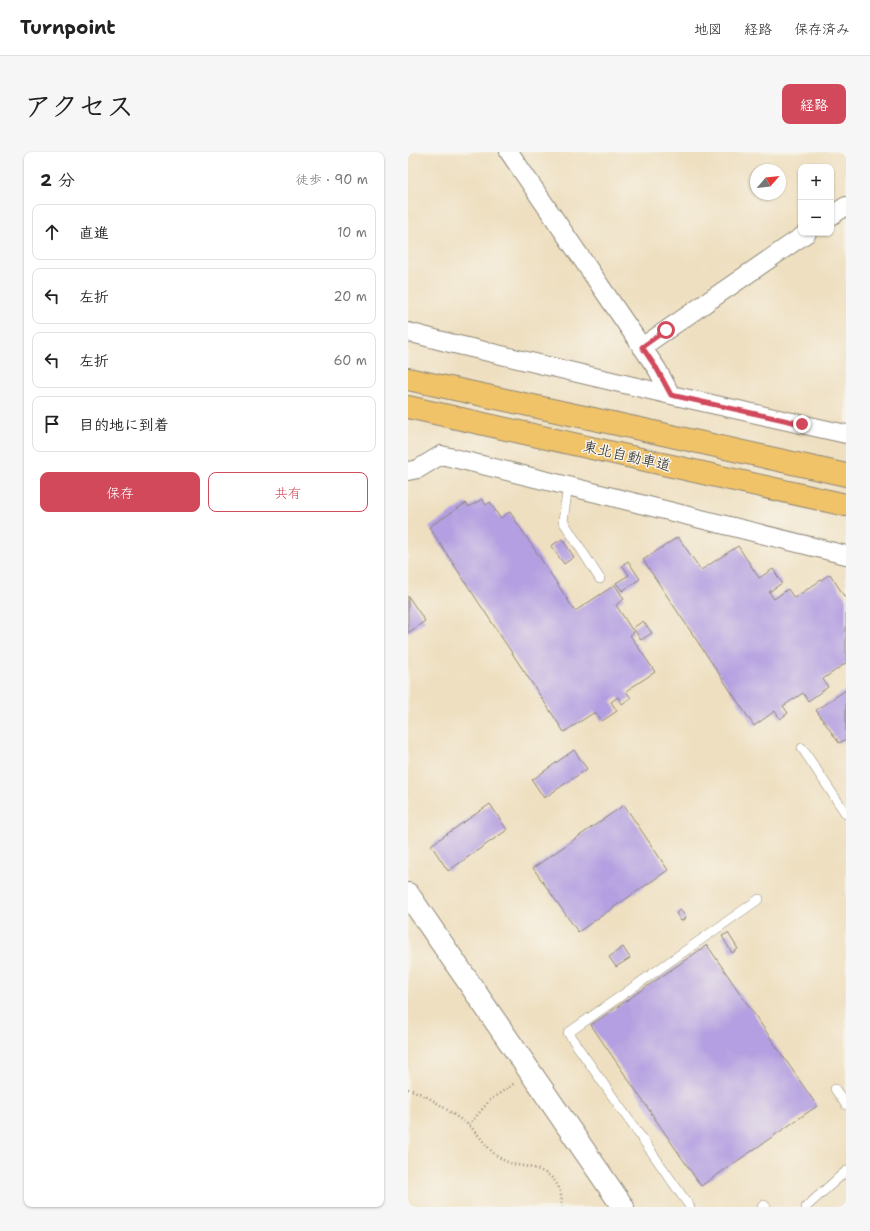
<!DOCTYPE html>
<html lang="ja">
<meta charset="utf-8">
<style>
:root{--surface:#fff;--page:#f6f6f6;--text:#222;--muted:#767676;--line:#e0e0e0;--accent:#d1495b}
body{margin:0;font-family:"Shantell Sans","Klee One",sans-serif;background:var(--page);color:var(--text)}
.controls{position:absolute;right:12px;top:12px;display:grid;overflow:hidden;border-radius:8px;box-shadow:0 1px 3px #0004}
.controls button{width:36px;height:36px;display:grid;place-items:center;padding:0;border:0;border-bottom:1px solid var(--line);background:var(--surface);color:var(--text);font:20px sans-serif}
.compass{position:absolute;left:342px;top:12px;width:36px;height:36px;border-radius:50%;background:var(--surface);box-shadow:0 1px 3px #0004;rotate:62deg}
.stop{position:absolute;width:12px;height:12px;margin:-9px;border:3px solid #d1495b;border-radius:50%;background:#fff}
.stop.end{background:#d1495b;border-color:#fff;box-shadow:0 1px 4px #0008}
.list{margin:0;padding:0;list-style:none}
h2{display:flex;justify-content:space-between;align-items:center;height:52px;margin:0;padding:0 16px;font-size:17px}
h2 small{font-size:13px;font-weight:400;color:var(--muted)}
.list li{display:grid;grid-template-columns:26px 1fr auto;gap:12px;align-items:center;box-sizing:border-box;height:56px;margin:0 8px 8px;padding:0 8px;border:1px solid var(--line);border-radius:8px}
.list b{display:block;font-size:15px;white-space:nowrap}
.list em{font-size:13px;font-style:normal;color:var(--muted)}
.actions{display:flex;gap:8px;padding:12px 16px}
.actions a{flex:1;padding:9px 0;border:1px solid var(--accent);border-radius:8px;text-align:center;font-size:14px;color:var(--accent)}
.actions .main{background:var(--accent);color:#fff}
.icon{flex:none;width:22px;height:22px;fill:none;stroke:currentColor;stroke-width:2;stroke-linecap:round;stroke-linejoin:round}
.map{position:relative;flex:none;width:438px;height:1055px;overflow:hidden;border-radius:8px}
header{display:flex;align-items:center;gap:24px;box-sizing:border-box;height:56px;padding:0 20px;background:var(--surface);border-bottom:1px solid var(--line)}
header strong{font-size:19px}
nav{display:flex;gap:22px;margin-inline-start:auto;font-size:14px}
.intro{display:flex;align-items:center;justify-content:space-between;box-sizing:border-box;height:96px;padding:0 24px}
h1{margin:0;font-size:28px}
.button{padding:10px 18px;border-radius:8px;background:var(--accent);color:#fff;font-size:14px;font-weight:700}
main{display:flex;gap:24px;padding:0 24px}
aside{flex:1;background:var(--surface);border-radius:8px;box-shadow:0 1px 3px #0004}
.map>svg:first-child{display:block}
.building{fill:#b39fe1}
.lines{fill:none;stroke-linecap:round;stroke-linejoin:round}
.service-casing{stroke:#8c8576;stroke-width:10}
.minor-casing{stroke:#8c8576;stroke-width:20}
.tertiary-casing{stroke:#8c8576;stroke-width:24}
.motorway-casing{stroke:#8c8576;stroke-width:24}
.path{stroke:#8c8576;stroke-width:2.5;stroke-dasharray:1 3;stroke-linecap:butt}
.service{stroke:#fff;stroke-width:9}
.minor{stroke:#fff;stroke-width:18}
.tertiary{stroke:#fff;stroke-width:22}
.motorway{stroke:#f1c369;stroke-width:22}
.route{stroke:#d1495b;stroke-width:5}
.labels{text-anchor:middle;stroke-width:3;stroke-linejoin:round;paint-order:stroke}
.street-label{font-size:15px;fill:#2b2b2b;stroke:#f7f3e8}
</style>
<header>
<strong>Turnpoint</strong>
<nav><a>地図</a><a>経路</a><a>保存済み</a></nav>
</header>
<div class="intro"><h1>アクセス</h1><a class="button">経路</a></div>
<main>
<aside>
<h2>2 分<small>徒歩 · 90 m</small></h2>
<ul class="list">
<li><svg class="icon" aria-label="ahead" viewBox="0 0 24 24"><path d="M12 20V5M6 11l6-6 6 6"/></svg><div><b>直進</b></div><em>10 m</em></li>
<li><svg class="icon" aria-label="left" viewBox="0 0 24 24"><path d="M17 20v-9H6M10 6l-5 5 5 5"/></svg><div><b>左折</b></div><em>20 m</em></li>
<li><svg class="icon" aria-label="left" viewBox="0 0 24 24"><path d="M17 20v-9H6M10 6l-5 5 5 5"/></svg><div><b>左折</b></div><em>60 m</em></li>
<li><svg class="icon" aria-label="arrive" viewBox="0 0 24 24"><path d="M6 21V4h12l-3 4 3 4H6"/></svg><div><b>目的地に到着</b></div></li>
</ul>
<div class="actions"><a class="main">保存</a><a>共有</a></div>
</aside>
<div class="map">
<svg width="438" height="1055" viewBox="0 0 438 1055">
<rect width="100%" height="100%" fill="#f7f3e8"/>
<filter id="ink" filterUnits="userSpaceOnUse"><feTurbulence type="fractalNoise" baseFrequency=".025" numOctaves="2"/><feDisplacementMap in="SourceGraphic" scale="8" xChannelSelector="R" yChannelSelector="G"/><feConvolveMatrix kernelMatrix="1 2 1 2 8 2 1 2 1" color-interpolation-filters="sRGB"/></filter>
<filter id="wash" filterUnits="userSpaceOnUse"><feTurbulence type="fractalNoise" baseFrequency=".012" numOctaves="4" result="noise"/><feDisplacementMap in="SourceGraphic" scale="16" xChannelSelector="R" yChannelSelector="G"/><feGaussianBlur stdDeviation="0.9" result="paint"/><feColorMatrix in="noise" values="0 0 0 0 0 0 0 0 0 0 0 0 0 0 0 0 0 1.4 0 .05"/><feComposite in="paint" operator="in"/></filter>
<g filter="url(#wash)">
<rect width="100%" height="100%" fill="#eedfc0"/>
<g id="blocks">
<g class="building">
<path d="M74,347L78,353L82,350L92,366L102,360L167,459L207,433L216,447L208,453L226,481L222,483L247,520L218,539L223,546L214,552L210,545L203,550L209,559L194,569L187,560L156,580L21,375L58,351L61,355Z"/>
<path d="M270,385L293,418L330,394L351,426L365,417L374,431L361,440L366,447L380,437L386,446L422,422L438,447V511L415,527L420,535L400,549L395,541L375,554L380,561L372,567L367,559L346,574L235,408Z"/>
<path d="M154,387L166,405L156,412L143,394Z"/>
<path d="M220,409L232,427L214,439L208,431L221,423L214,413Z"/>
<path d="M0,444L17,469L0,481Z"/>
<path d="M235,469L244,481L233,488L225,476Z"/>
<path d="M438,538V587L431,591L408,558Z"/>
<path d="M166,598L179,617L136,646L124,628Z"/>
<path d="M82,652L99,678L40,719L23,693Z"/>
<path d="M216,653L260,718L170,780L125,716Z"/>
<path d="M273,758L278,766L273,769L268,761Z"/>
<path d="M320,781L330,797L324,801L314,784Z"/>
<path d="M299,793L409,954L293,1034L183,873Z"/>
<path d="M215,795L222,806L208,815L201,805Z"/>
</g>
</g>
</g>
<g filter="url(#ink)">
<use href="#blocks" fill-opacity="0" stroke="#8c8576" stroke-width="1"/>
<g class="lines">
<defs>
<g id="service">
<path d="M160,334L155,369L192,427"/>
<path d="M394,596L438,662"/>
<path d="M427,937L438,953"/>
<path d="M282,1055L160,881L351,747"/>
<path d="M354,1055L356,1053L358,1055"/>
<path d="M398,1055L438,1019"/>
</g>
<g id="minor">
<path d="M101,0L249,217L263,243"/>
<path d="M423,64L438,54"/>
<path d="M0,180L42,191L263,243L438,282"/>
<path d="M234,195L399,81"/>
<path d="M0,319L10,317L33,303L160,334L438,403"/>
</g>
<path id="tertiary" d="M0,742L215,1055"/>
<g id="motorway">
<path d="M0,227L232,277L438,323"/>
<path d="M0,255L438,353"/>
</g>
</defs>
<use href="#service" class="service-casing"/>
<use href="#minor" class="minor-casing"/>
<use href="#tertiary" class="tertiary-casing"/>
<use href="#motorway" class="motorway-casing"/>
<g class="path">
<path d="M0,937C17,942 31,952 45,962C50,966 56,969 60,973C72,982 79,998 92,1006C110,1018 127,1010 145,1027C152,1034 154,1045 154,1055"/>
<path d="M61,973L82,948L107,931"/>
</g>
<use href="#service" class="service"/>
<use href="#minor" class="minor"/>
<use href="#tertiary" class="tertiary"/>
<use href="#motorway" class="motorway"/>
</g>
</g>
<g class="lines" filter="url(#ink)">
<path class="route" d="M258,178L234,195L249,217L263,243L394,272"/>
</g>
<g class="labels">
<g class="street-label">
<text transform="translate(219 304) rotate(13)" y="5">東北自動車道</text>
</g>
</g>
</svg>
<div class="controls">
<button>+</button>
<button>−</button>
</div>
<svg class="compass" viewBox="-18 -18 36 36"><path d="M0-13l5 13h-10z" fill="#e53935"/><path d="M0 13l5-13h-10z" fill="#767676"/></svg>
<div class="stop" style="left:258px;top:178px"></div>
<div class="stop end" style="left:394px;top:272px"></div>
</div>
</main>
